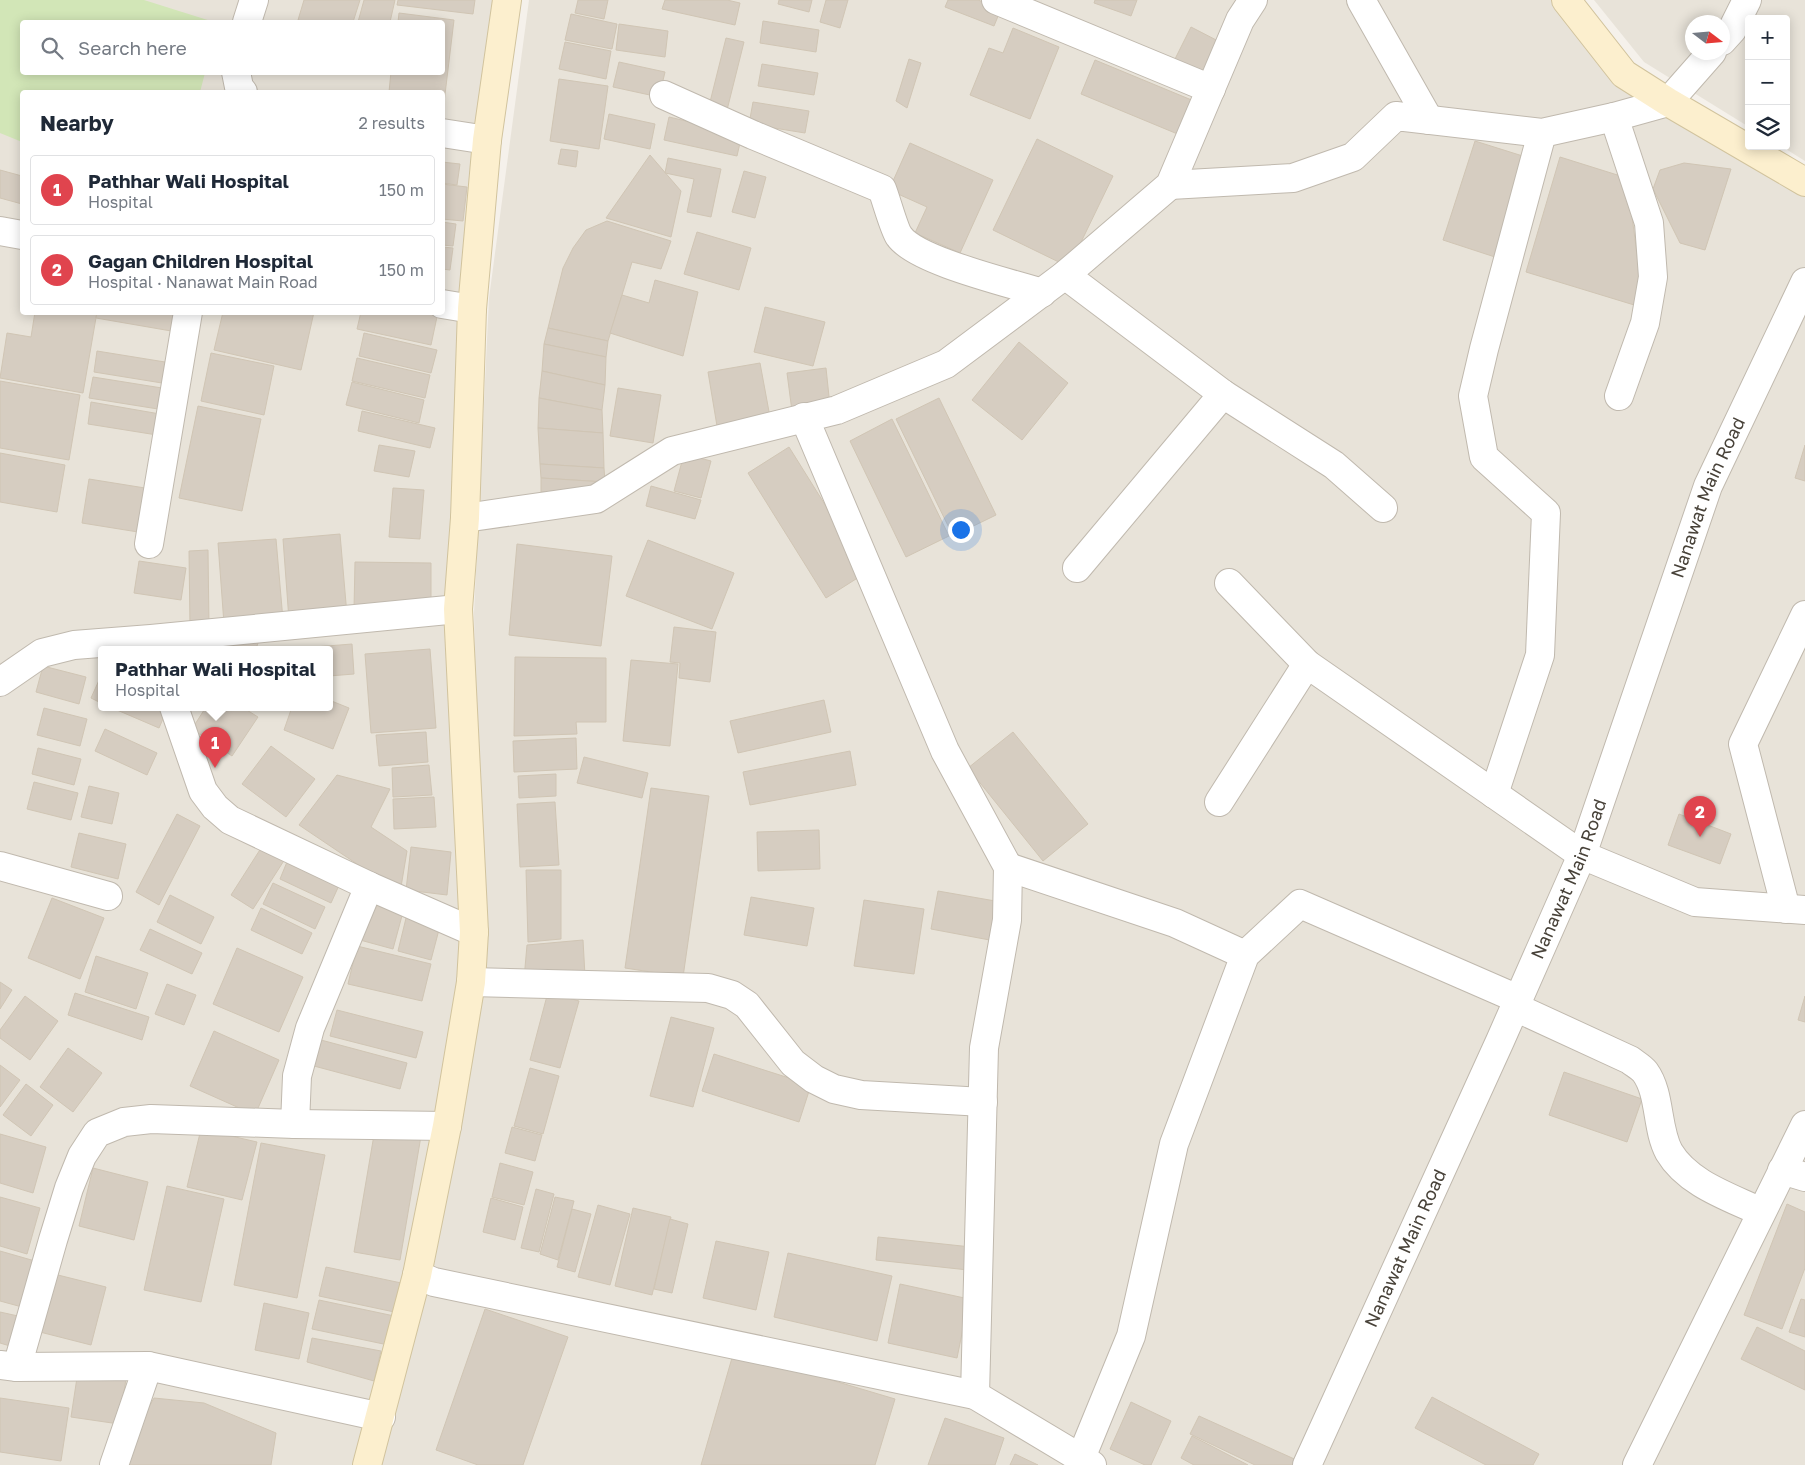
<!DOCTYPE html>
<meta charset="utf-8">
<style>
:root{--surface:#fff;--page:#f2f2f3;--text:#1f2937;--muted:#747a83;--line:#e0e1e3;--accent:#ea580c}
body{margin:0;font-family:"Golos Text",sans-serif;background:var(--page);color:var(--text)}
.controls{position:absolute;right:15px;top:15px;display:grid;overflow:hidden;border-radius:5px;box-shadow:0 2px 12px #0003}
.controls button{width:45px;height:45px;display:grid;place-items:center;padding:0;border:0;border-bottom:1px solid var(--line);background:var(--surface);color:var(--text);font:25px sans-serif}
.compass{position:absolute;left:1685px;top:15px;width:45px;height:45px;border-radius:50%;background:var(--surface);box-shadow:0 2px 12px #0003;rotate:106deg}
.you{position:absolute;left:960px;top:529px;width:18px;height:18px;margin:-12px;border:4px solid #fff;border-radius:50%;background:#1a73e8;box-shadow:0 0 0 8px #1a73e833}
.badge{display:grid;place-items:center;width:32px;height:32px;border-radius:50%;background:var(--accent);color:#fff;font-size:16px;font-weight:700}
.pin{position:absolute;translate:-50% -41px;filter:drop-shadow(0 1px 2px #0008)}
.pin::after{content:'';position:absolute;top:26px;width:18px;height:15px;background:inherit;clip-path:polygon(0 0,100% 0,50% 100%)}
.popup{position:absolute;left:98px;top:646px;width:235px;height:65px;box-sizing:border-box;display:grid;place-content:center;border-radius:5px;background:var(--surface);filter:drop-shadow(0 1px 4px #0005);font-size:16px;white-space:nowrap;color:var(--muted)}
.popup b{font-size:19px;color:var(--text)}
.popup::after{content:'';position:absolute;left:50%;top:100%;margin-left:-10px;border:10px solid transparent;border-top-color:var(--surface)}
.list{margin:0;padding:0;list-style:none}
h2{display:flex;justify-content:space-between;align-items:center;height:65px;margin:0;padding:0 20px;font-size:21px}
h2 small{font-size:16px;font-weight:400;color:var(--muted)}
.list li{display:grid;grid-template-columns:32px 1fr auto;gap:15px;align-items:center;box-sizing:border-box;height:70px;margin:0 10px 10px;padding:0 10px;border:1px solid var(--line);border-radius:5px}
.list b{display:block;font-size:19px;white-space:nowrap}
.list p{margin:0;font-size:16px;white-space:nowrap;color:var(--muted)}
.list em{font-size:16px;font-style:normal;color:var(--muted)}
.icon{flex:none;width:28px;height:28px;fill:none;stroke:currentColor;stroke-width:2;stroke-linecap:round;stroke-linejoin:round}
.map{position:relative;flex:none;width:1805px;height:1465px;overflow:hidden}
.search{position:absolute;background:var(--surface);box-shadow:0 2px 12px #0003;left:20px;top:20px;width:425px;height:55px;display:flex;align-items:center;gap:12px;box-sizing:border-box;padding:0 18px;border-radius:5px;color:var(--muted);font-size:19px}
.panel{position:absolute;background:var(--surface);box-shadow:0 2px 12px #0003;left:20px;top:90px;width:425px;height:225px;border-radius:5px}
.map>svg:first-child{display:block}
.residential{fill:#e8e3d9;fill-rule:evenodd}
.green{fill:#d2e6b7}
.building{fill:#d6cdc1;stroke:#d0c5b4}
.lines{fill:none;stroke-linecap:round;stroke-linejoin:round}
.street-casing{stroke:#c0b9ae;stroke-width:30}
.secondary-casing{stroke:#d1c39d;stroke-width:30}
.street{stroke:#fff;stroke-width:28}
.secondary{stroke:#fcefce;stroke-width:28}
.labels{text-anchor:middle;stroke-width:5;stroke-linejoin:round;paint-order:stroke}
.street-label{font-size:18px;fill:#484239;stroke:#fff}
</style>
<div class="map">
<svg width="1805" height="1465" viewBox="0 0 1805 1465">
<rect width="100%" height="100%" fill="#f5f1eb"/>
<g class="residential">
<path d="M0,0H500L467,304L469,925L443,1122L362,1465H0ZM22,22H442V72H22ZM22,92H442V312H22ZM101,649H329V707H101Z"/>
<path d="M529,0H1559L1621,79L1805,190V267L1706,482L1580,847L1303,1465H377L480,934L474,613L489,298Z"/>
<path d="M1594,0H1805V161L1781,146H1786V19H1749V127L1644,62ZM1692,22H1722V52H1692Z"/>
<path d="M1805,305V1465H1318L1716,496Z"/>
</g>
<path class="green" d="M0,0H144L214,22H22V72L205,73L200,92H22V142L0,133Z"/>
<g class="building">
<path d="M304,0H360L353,22H305L298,20Z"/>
<path d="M364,0H395L390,22H358Z"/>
<path d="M398,0H475L473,14L397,5Z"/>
<path d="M578,0H608L604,19L575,13Z"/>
<path d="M665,0H727L740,3L735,25L662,9Z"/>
<path d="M779,0H812L809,12L778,4Z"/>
<path d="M826,0H848L840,28L820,22Z"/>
<path d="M948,0H978L1001,9L994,26L945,7Z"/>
<path d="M1095,0H1137L1131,16L1094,3Z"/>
<path d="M399,13L454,20L442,119V92H389L391,72H442V22H398Z"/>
<path d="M571,14L617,24L612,49L565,40Z"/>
<path d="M763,21L819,30L816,52L760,43Z"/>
<path d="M619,24L668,31L665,57L616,50Z"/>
<path d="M1191,27L1222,43L1206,74L1175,59Z"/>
<path d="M1013,28L1059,47L1030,119L970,95L989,48L1003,53Z"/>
<path d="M726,38L744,42L727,110L709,106Z"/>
<path d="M565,42L611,51L606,79L559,69Z"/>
<path d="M909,59L921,63L907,108L896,101Z"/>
<path d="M1095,60L1194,101L1180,135L1081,94Z"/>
<path d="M619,62L665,72L659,97L613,87Z"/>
<path d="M762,64L818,73L814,95L758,86Z"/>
<path d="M559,79L608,86L599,149L550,141Z"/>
<path d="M753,102L809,111L805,133L749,124Z"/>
<path d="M609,114L655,124L650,149L604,139Z"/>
<path d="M669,117L742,134L737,156L664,140Z"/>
<path d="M1037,139L1113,176L1069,267L993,230Z"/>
<path d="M1475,141L1529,158L1498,258L1443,240Z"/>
<path d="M910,143L993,180L960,253L915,233L927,207L889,190Z"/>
<path d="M561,149L578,151L576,167L558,164Z"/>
<path d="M650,155L681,191L671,237L606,218Z"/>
<path d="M1560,157L1627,178L1644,308L1526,272Z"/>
<path d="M668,158L721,169L711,217L687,212L694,179L665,173Z"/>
<path d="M442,162L460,164L457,185L442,183Z"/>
<path d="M1684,163L1731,169L1705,250L1680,243L1653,189L1660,170Z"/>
<path d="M0,170L22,176V204L0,198Z"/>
<path d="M744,171L766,177L755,218L732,212Z"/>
<path d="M442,184L467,187L463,221L442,219Z"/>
<path d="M607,221L671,241L661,269L632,262L608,341L548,328L563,268L573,248L586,230Z"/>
<path d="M442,222L456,224L453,246L442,245Z"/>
<path d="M697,232L751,248L739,290L684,274Z"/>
<path d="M442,247L453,248L450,270L442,269Z"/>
<path d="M655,280L698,292L683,356L610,333L622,295L649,303Z"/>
<path d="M765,307L825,322L813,366L754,352Z"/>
<path d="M35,312H97L83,393L0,378L7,333L31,337Z"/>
<path d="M97,312H181L177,332L96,318Z"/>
<path d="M223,312H314L301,370L214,350Z"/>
<path d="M361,312H438L431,345L357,329Z"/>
<path d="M548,328L608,341L606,357L544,344Z"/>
<path d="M364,333L437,350L431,373L359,356Z"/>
<path d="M1019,342L1068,383L1022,440L972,400Z"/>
<path d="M544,344L606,357L605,385L542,371Z"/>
<path d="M97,351L165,362L162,383L94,372Z"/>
<path d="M211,353L274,366L264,415L201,401Z"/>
<path d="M357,358L430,375L425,398L352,381Z"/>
<path d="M760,363L770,417L717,426L708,372Z"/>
<path d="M826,368L830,406L792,411L787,373Z"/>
<path d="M542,371L605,385L602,410L539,398Z"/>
<path d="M93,377L162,388L158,409L89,398Z"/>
<path d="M0,381L80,395L69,460L0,448Z"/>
<path d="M352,382L424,400L419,423L346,405Z"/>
<path d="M618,388L661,395L653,443L610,436Z"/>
<path d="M539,398L602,410L603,433L538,428Z"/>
<path d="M939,398L996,515L953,536L896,419Z"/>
<path d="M91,402L160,414L157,435L88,424Z"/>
<path d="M198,406L261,419L242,511L179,498Z"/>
<path d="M362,411L435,428L430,448L358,431Z"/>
<path d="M892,419L949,536L906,557L850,441Z"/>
<path d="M538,428L603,433L604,468L540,464Z"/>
<path d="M379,445L415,451L409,477L374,471Z"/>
<path d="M1805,445V481L1795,478Z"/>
<path d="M789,447L867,572L826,598L748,473Z"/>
<path d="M0,453L65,465L57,512L0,502Z"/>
<path d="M684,454L711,461L701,498L674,491Z"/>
<path d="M540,464L604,468L605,482L541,478Z"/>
<path d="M541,478L605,482V493L541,492Z"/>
<path d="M89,479L145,488L138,532L82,523Z"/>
<path d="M651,486L701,500L695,519L646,506Z"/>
<path d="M393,488L424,490L420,539L389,537Z"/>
<path d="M340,534L347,615L289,620L283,539Z"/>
<path d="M276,539L283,620L224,624L218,543Z"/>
<path d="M648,540L734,573L712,629L626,596Z"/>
<path d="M517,544L612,556L601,646L509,635Z"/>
<path d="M208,550L209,627H190L189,551Z"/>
<path d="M139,561L186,568L181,600L134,593Z"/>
<path d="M355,562L431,563V610L354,609Z"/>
<path d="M674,627L716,632L710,682L679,678L680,663L670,662Z"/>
<path d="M227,635L258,643L256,649H223Z"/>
<path d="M352,644L354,674L329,676V649H302V648Z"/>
<path d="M430,649L436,728L371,733L365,654Z"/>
<path d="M515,657L606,658V722H576L577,734L514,736Z"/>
<path d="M631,660L678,664L670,746L623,741Z"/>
<path d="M43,666L86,677L79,704L36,692Z"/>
<path d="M100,678H101V703L91,698Z"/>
<path d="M329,700L349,708L333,749L284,730L292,707H329Z"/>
<path d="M824,700L831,732L738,753L730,721Z"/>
<path d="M110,707H168L159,728Z"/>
<path d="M206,707H242L258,717L232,756L192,729Z"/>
<path d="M44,708L87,719L80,746L37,735Z"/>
<path d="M105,729L157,753L147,775L95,751Z"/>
<path d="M426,732L428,762L379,766L376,735Z"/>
<path d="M1013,732L1088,824L1043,861L968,768Z"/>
<path d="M576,738L577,769L514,772L513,741Z"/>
<path d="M271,746L315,779L286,817L242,784Z"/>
<path d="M38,748L81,759L74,785L32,774Z"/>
<path d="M850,751L856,785L750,805L743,772Z"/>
<path d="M584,757L648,773L642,798L577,783Z"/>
<path d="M429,765L432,795L393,797L392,768Z"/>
<path d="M556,774V796L519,798L518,776Z"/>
<path d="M337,775L390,789L371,827L407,851L400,893L299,825Z"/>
<path d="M34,782L78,793L71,820L27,809Z"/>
<path d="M89,786L119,793L112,824L81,817Z"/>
<path d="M651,788L709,796L683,977L625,968Z"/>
<path d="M434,797L436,827L394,829L393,799Z"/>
<path d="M555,802L559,865L520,867L517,804Z"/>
<path d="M177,814L200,826L159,905L136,892Z"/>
<path d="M1679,814L1731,834L1720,864L1668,845Z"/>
<path d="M819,830L820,869L758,871L757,832Z"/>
<path d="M79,833L126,844L118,879L71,867Z"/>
<path d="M263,845L285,859L253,909L231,895Z"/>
<path d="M411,847L451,852L447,895L406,890Z"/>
<path d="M289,857L341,881L331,903L280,879Z"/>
<path d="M526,870H561V939L528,942Z"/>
<path d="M273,883L325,907L315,929L263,904Z"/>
<path d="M938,891L1001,902L995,941L931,929Z"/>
<path d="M170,895L214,917L201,944L157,922Z"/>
<path d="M751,897L814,908L807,946L744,935Z"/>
<path d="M52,898L104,918L80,979L28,958Z"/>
<path d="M864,900L924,909L914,974L854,966Z"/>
<path d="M369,903L403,912L393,949L360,940Z"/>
<path d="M261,908L312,933L302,954L251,930Z"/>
<path d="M407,914L441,922L431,960L398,951Z"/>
<path d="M150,929L202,953L192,974L140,950Z"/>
<path d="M583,940L585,976L524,979L527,945Z"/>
<path d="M357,946L431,964L422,1001L348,984Z"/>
<path d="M237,948L303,977L279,1032L213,1004Z"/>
<path d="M96,956L148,973L136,1009L85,992Z"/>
<path d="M0,982L12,990L0,1009Z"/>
<path d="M167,984L196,995L184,1025L155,1014Z"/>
<path d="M548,992L579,1001L560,1068L530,1060Z"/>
<path d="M75,993L149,1017L142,1040L68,1015Z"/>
<path d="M25,996L58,1021L30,1060L0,1038V1030Z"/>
<path d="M1805,996V1022L1798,1020Z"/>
<path d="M337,1010L423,1032L416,1058L330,1036Z"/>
<path d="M671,1017L714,1028L693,1107L650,1096Z"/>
<path d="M214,1031L279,1060L255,1115L190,1086Z"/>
<path d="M321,1040L407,1063L400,1089L314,1066Z"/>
<path d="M68,1048L102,1073L73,1112L40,1087Z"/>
<path d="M714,1054L811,1085L799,1122L702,1091Z"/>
<path d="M0,1065L20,1080L0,1107Z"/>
<path d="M530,1068L559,1076L543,1134L514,1126Z"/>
<path d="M1564,1072L1642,1099L1627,1142L1549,1115Z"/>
<path d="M26,1084L53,1105L31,1136L3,1115Z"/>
<path d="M512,1127L542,1135L535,1161L505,1153Z"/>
<path d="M201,1129L257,1142L242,1200L187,1187Z"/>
<path d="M375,1129L421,1136L400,1260L354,1252Z"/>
<path d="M0,1134L46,1147L33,1193L0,1183Z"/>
<path d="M261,1143L325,1155L297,1298L234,1285Z"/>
<path d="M500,1163L533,1172L524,1205L492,1197Z"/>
<path d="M93,1168L148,1182L134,1240L79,1226Z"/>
<path d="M167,1186L224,1199L201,1302L144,1290Z"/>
<path d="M536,1189L554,1194L539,1252L521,1248Z"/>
<path d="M0,1197L40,1208L27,1254L0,1246Z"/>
<path d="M555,1197L574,1201L558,1260L540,1254Z"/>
<path d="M491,1198L523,1207L515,1240L483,1232Z"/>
<path d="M1787,1204L1805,1212V1268L1782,1329L1744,1315Z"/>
<path d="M598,1205L630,1214L610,1285L578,1277Z"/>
<path d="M633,1208L671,1217L652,1295L615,1286Z"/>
<path d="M572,1209L591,1214L575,1272L557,1267Z"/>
<path d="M670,1219L688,1224L672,1293L654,1289Z"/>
<path d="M878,1237L971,1247L968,1270L876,1260Z"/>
<path d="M716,1241L769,1252L756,1310L703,1298Z"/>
<path d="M0,1251L35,1261L22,1307L0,1301Z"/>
<path d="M788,1253L892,1276L877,1341L774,1317Z"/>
<path d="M326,1267L406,1284L399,1313L319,1296Z"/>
<path d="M50,1273L106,1287L91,1345L36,1331Z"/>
<path d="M900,1284L969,1299L957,1358L888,1343Z"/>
<path d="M1801,1299L1805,1300V1337L1789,1332Z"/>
<path d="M319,1300L399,1317L393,1346L312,1329Z"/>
<path d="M264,1303L309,1313L299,1359L255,1350Z"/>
<path d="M485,1309L568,1337L523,1465H478L436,1450Z"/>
<path d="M0,1312L18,1316L10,1346L0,1343Z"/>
<path d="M1757,1327L1805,1351V1390L1741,1359Z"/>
<path d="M312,1338L381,1351L374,1381L307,1362Z"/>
<path d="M734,1351L895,1399L875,1465H701Z"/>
<path d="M78,1371L126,1379L119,1424L71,1417Z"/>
<path d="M1432,1397L1539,1454L1533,1465H1486L1415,1428Z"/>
<path d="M0,1398L69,1408L61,1461L0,1452Z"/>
<path d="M154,1398L204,1403L276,1433L271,1465H129L134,1434Z"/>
<path d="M1131,1402L1171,1421L1151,1465H1145L1110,1449Z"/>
<path d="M1199,1416L1301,1462L1300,1465H1255L1190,1434Z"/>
<path d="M945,1418L1004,1438L995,1465H928Z"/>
<path d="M1192,1436L1248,1465H1194L1181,1458Z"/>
<path d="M1015,1454L1038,1465H1010Z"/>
</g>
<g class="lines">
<defs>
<g id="street">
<path d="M996,0L1211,89"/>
<path d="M1361,0L1429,120"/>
<path d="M247,22L254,0"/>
<path d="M1722,41L1732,30L1747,0"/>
<path d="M236,72L239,87L243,92"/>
<path d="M664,95L753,135L882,189C886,199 894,229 899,236C916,261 1011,283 1042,293"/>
<path d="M1614,117L1649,223L1653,277L1645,323L1619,396"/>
<path d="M442,133L487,140"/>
<path d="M1170,185L1293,178L1353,157L1396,116L1542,133L1614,117L1668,102L1712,52"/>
<path d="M0,231L22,235"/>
<path d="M1065,275L1223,394L1334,465L1383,508"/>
<path d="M442,304L472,309"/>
<path d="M804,417L945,751L1008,867L1007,920L984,1048L975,1395"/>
<path d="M465,518L596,499L672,451L837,410L946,364L1065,275L1170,185L1240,20L1253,0"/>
<path d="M149,544L188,312"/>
<path d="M1077,568L1223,394"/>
<path d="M1229,583L1307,664L1582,855L1695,902L1805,910"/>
<path d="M0,682L42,653L74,645L151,639L458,609"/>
<path d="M174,707L203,791L215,807L230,820L369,886L474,932"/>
<path d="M1494,794L1540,655L1546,513L1484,457L1473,396L1484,349L1542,133"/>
<path d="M1219,802L1307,664"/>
<path d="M0,866L108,896"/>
<path d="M1008,867L1175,923L1245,955"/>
<path d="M1786,909L1743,744L1805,615"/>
<path d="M471,982L708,988L732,995L747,1005L793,1063L814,1079L834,1089L861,1095L983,1102"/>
<path d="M1515,1007L1630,1060C1635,1064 1641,1067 1645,1072C1661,1094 1656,1128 1669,1152C1688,1184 1730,1197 1761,1212"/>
<path d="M295,1124L297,1076L310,1028L369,886"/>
<path d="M1782,1170L1805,1177"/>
<path d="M417,1275L434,1282L975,1395L1092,1465"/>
<path d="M0,1365L17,1367L148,1366L381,1417"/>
<path d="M17,1367L53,1240L69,1188L82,1156L97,1133L124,1122L151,1119L295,1124L447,1126"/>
<path d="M1081,1458L1131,1336L1174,1144L1245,955L1300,904L1518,999"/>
<path d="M114,1465L148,1366"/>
<path id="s1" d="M1307,1465L1500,1041L1582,855L1708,486L1805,282"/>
<path d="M1637,1465L1805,1125"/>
</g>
<g id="secondary">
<path d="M1566,0L1624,74L1668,102L1805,182"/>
<path d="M367,1465L417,1275L447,1126L471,982L474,932L458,609L465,518L472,309L487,140L507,0"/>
</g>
</defs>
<use href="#street" class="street-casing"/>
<use href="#secondary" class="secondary-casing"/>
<use href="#street" class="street"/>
<use href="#secondary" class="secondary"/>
</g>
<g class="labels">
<g class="street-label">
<text dy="6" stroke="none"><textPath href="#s1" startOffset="1048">Nanawat Main Road</textPath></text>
<text dy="6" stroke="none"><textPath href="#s1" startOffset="642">Nanawat Main Road</textPath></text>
<text dy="6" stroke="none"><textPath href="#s1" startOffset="238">Nanawat Main Road</textPath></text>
</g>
</g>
</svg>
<div class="controls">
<button>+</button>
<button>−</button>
<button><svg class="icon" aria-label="layers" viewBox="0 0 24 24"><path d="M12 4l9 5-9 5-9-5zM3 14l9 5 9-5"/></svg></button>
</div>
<svg class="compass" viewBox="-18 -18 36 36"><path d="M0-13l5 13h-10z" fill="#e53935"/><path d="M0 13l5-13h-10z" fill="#747a83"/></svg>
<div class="you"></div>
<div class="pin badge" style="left:215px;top:768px;background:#e0444e">1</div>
<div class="popup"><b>Pathhar Wali Hospital</b>Hospital</div>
<div class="pin badge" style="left:1700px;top:837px;background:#e0444e">2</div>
<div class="search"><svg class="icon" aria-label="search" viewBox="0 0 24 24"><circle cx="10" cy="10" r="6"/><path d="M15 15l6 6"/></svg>Search here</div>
<section class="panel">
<h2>Nearby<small>2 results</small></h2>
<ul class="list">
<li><span class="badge" style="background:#e0444e">1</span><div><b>Pathhar Wali Hospital</b><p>Hospital</p></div><em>150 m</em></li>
<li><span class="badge" style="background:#e0444e">2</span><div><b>Gagan Children Hospital</b><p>Hospital · Nanawat Main Road</p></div><em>150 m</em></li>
</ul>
</section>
</div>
